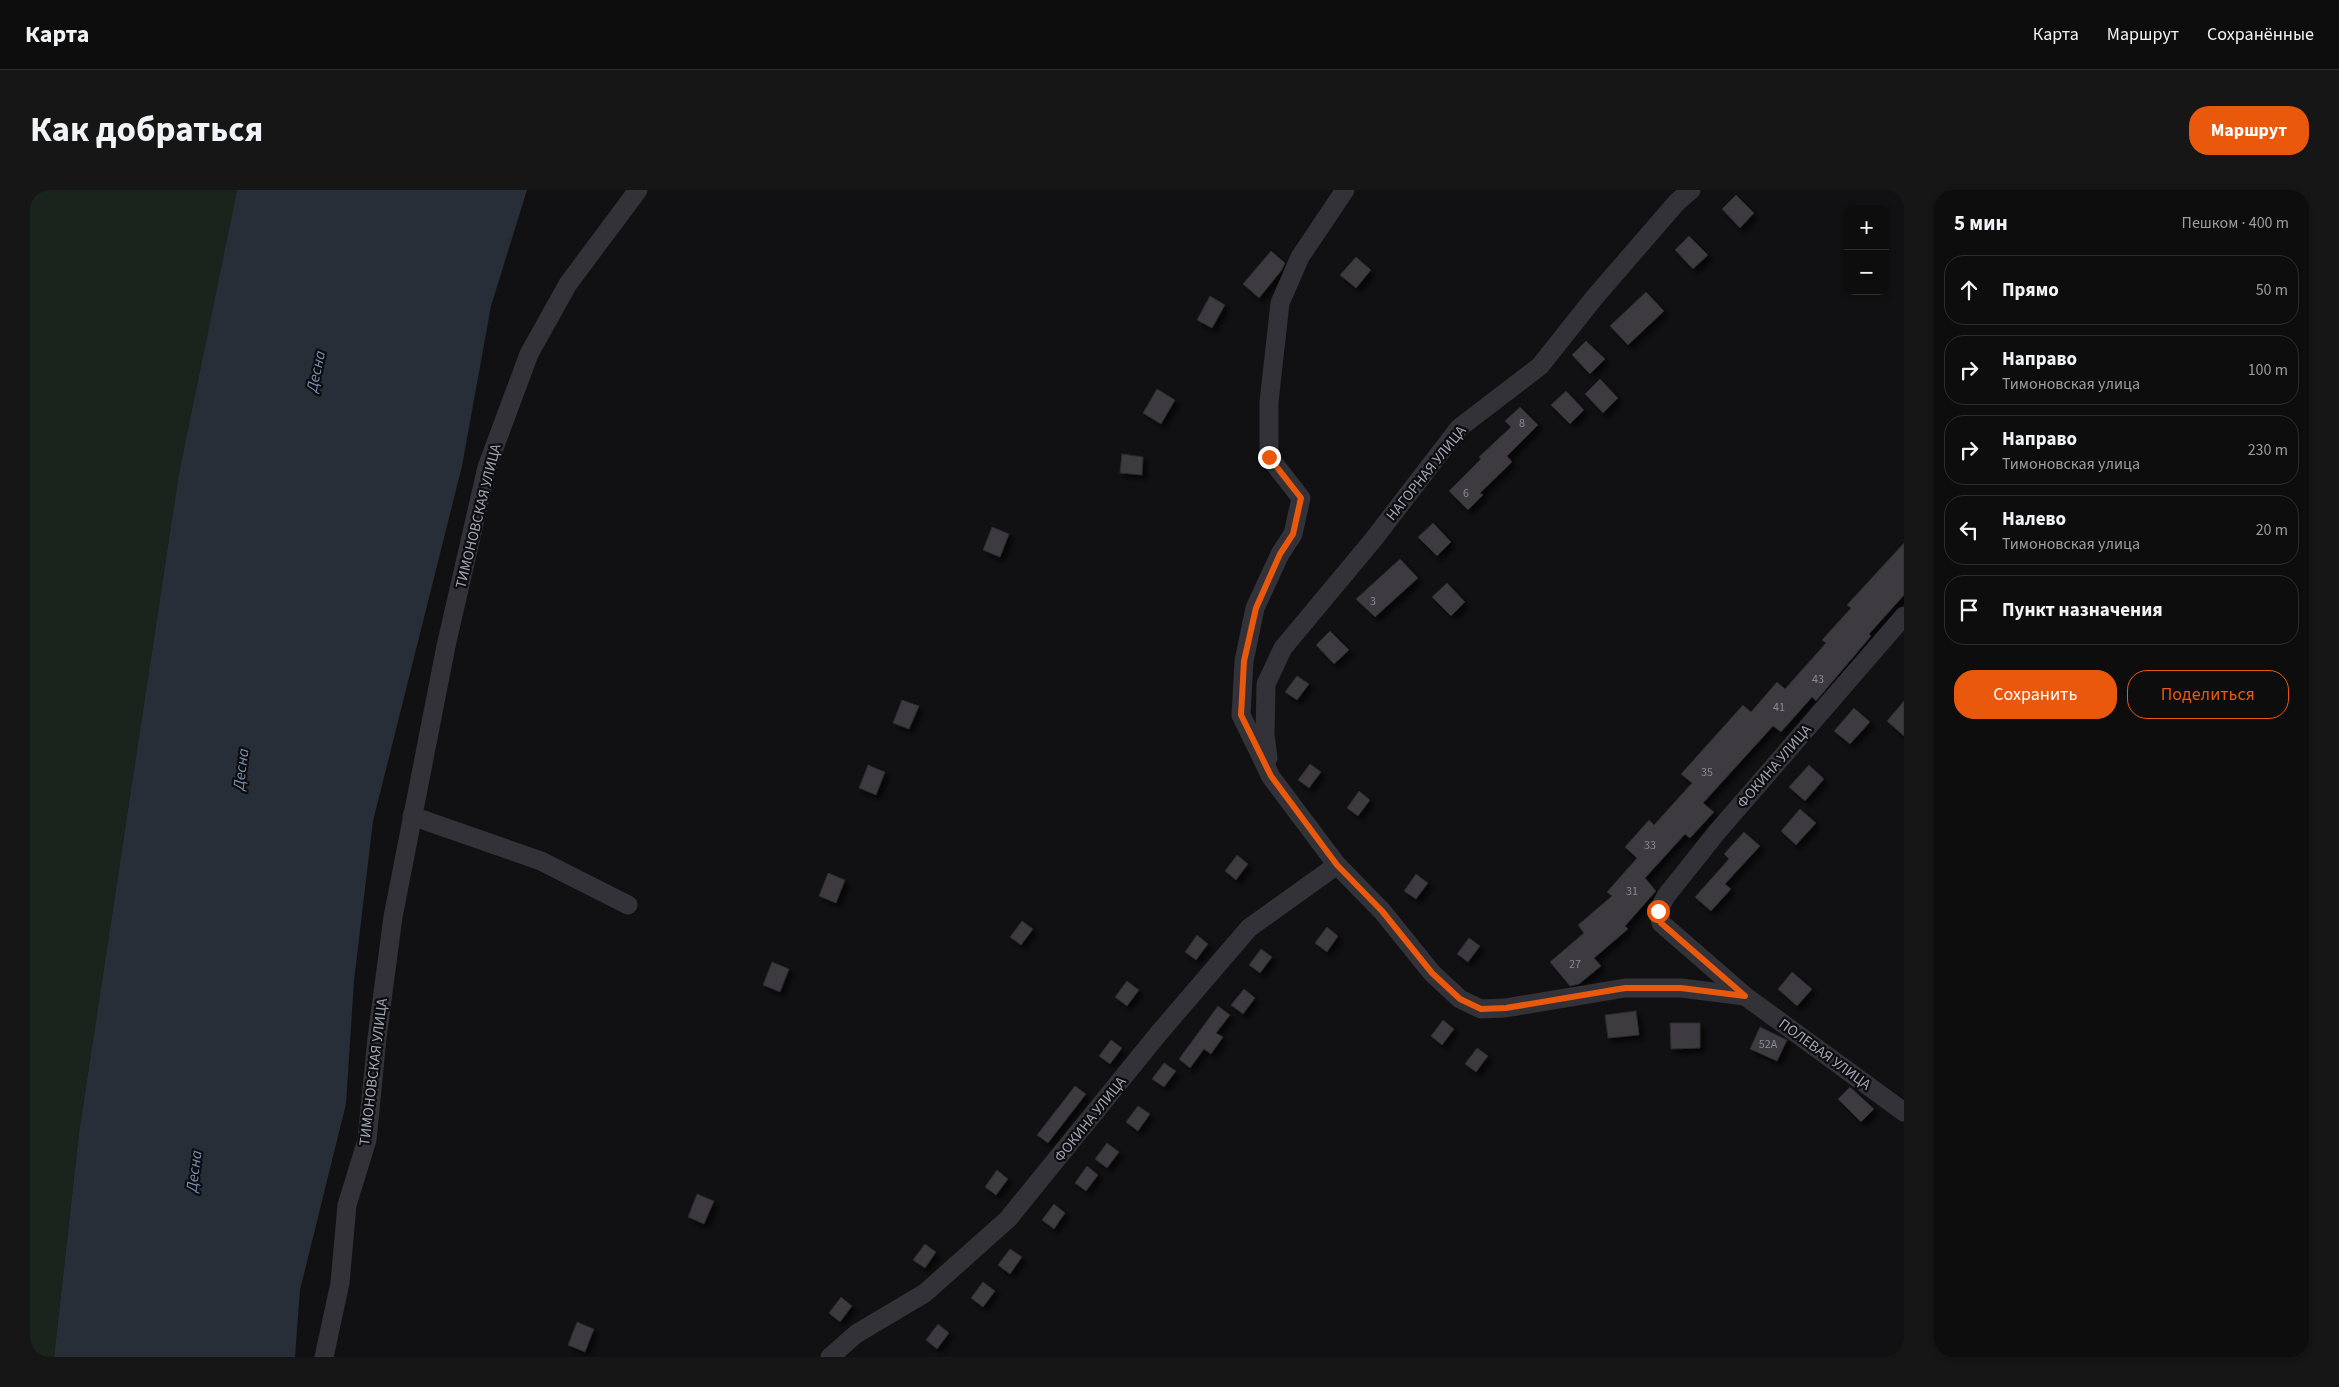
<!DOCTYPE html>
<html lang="ru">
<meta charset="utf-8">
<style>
:root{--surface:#0d0d0e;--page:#161617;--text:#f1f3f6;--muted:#9a9c9e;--line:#2d2d2e;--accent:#ea580c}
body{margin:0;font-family:"Source Sans 3",sans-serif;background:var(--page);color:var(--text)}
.controls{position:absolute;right:15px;top:15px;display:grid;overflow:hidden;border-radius:10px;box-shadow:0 2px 8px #0003}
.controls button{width:45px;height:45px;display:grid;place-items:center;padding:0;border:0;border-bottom:1px solid var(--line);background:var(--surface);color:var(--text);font:25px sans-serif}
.stop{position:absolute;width:15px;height:15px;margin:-11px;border:4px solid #ea580c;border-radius:50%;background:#fff}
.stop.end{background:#ea580c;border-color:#fff;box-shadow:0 1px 5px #0008}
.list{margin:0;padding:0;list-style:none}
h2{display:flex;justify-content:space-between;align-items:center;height:65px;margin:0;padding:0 20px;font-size:21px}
h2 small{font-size:16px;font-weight:400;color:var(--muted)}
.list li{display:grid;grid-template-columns:32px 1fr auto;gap:15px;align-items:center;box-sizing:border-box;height:70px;margin:0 10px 10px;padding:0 10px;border:1px solid var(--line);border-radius:20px}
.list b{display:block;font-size:19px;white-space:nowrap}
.list p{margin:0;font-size:16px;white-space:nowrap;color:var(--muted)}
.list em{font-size:16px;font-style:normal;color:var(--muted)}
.actions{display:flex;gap:10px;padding:15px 20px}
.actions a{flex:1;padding:11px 0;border:1px solid var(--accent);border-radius:20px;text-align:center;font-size:18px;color:var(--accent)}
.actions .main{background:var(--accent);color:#fff}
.icon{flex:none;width:28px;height:28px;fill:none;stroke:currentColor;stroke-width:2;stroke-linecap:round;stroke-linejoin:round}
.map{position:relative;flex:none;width:1874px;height:1167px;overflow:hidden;border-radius:20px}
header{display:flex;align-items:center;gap:30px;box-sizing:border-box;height:70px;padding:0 25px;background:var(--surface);border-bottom:1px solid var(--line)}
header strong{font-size:24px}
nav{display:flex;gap:28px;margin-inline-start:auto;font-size:18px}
.intro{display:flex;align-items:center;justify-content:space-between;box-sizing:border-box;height:120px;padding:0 30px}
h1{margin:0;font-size:35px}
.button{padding:12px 22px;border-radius:20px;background:var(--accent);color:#fff;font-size:18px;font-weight:700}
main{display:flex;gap:30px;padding:0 30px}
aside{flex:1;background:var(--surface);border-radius:20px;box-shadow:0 2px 8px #0003}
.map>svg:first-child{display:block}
.green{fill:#1b231d}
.water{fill:#272e37}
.building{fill:#3c3b40;stroke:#2c2b2f;filter:url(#shadow)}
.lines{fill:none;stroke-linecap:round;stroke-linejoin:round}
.street{stroke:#323238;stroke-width:19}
.route{stroke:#ea580c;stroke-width:6}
.labels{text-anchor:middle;stroke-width:4.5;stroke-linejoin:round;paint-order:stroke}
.number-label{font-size:12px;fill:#888a97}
.street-label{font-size:15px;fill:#a2a5b4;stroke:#0d0c0e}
.water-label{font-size:16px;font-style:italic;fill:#768fb2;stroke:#0d0c0e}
</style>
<header>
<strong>Карта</strong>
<nav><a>Карта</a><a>Маршрут</a><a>Сохранённые</a></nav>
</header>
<div class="intro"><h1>Как добраться</h1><a class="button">Маршрут</a></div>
<main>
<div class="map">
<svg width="1874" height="1167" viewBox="0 0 1874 1167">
<defs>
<filter id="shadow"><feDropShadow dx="4.5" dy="4.5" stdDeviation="2.5" flood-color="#0009"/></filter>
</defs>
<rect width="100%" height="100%" fill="#111113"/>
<path class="green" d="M0,0H207L149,283L49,943L24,1167H0Z"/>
<path class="water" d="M207,0H497L461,116L432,276L343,631L324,791L316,914L270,1100L265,1167H24L49,943L149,283Z"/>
<g class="building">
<path d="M1706,5L1724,23L1710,38L1692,19Z"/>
<path d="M1659,46L1678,65L1663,79L1645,60Z"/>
<path d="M1241,61L1255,73L1251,81L1229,108L1213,94Z"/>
<path d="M1326,67L1341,80L1326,98L1310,85Z"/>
<path d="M1616,102L1634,121L1598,155L1580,136Z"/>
<path d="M1180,106L1195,115L1182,138L1167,130Z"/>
<path d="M1556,151L1575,169L1560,184L1542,165Z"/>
<path d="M1570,189L1588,208L1573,223L1555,204Z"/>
<path d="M1127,199L1145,210L1131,234L1113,223Z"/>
<path d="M1536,201L1554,220L1540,234L1521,215Z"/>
<path d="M1490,217L1508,235L1477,266L1482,272L1450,303L1453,305L1438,320L1419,301L1451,269L1449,267L1481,237L1475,231Z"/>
<path d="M1092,264L1113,267L1112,285L1090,283Z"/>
<path d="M1403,333L1421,352L1407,366L1388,347Z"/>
<path d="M962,337L979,344L970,367L953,360Z"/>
<path d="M1874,353V405L1839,444L1841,446L1786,511L1782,507L1751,542L1743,536L1673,613L1684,622L1660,648L1655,644L1615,688L1626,701L1595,736L1598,739L1564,768L1571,776L1549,794L1540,796L1520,772L1554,743L1548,735L1582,706L1577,702L1607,668L1595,657L1619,630L1624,635L1662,593L1651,584L1713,515L1721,522L1747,492L1755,499L1796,453L1792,450L1821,418L1817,415Z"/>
<path d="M1370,369L1388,388L1345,427L1326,409Z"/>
<path d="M1417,393L1435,412L1421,426L1402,407Z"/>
<path d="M1300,441L1319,460L1304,474L1286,455Z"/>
<path d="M1267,486L1279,494L1267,510L1255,502Z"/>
<path d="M872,510L889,516L879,539L863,533Z"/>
<path d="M1874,511V546L1857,531Z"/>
<path d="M1824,518L1840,532L1820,554L1804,541Z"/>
<path d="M1280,574L1291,582L1279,598L1268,590Z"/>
<path d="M838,575L855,582L846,605L829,598Z"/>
<path d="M1779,575L1794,589L1775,611L1759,597Z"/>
<path d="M1329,601L1340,610L1328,626L1317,618Z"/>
<path d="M1770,619L1786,633L1766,655L1751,641Z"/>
<path d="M1714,642L1730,656L1695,694L1701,699L1681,721L1665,707L1699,669L1694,664Z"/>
<path d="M1207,665L1218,674L1206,690L1195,681Z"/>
<path d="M798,683L815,690L806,713L789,706Z"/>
<path d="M1386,684L1398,693L1386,709L1374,701Z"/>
<path d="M992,731L1003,739L991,755L980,747Z"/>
<path d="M1297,737L1308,746L1297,762L1285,753Z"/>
<path d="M1167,745L1178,754L1166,770L1155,762Z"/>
<path d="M1439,748L1450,756L1438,772L1427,764Z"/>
<path d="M1231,759L1242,767L1230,783L1219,775Z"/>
<path d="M742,772L759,779L750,802L733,795Z"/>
<path d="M1762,782L1782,799L1767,816L1748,799Z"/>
<path d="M1097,791L1109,800L1097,816L1085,807Z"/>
<path d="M1214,799L1225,808L1213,824L1201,815Z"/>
<path d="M1188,816L1200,825L1186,843L1193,847L1181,864L1174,859L1160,878L1149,869Z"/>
<path d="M1606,821L1609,845L1578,848L1575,825Z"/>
<path d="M1413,830L1424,839L1412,855L1401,846Z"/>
<path d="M1640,833H1670V858L1641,859Z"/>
<path d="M1730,837L1757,850L1747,871L1720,859Z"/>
<path d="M1081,850L1092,858L1080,874L1069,866Z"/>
<path d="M1447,858L1458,866L1446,882L1435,874Z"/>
<path d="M1134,873L1146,881L1134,897L1122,889Z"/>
<path d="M1045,896L1056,904L1018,953L1007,945Z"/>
<path d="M1820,897L1844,919L1831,932L1808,909Z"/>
<path d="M1108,916L1120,924L1108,941L1096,932Z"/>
<path d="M1077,953L1089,962L1077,978L1065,969Z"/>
<path d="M1057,976L1068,985L1056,1001L1045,993Z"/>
<path d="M967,980L978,989L966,1005L955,997Z"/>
<path d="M667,1004L684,1011L674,1034L658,1027Z"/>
<path d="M1024,1014L1035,1023L1024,1039L1012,1030Z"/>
<path d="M895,1054L906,1062L895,1078L883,1070Z"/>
<path d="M980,1059L992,1067L980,1084L968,1075Z"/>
<path d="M953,1092L965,1101L953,1117L941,1108Z"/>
<path d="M811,1107L822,1116L810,1132L799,1123Z"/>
<path d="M547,1132L564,1139L555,1162L538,1155Z"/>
<path d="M908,1134L919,1143L907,1159L896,1150Z"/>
</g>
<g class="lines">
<g class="street">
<path d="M1315,0L1270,67L1250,113L1239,212V267L1271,308L1263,344L1250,364L1225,418L1214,471L1211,525L1241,587L1307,675L1352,721L1402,783L1430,809L1451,819L1475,818L1595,798H1651L1715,806"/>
<path d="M1874,426L1687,642L1636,706L1628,721L1631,733L1715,806L1874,922"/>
<path d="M1238,568L1235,545L1236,494L1253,458L1343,350L1429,238L1510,176L1564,108L1647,12L1661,0"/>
<path d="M382,626L511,671L598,715"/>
<path d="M294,1167L310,1093L317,1015L337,950L347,848L363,727L416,456L457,277L499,164L538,94L608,0"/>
<path d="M800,1167L826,1144L895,1103L978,1029L1129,843L1219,738L1307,675"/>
</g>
</g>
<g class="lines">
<path class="route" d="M1239,267L1271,308L1263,344L1250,364L1226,418L1214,471L1211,525L1241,586L1307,675L1352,721L1402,783L1430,809L1451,819L1476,818L1595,798H1651L1715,806L1631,733L1628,721"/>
</g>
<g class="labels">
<g class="number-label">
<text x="1492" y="237">8</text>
<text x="1436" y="307">6</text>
<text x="1343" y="415">3</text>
<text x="1788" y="493">43</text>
<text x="1749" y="521">41</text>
<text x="1677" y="586">35</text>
<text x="1620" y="659">33</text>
<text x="1602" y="705">31</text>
<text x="1545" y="778">27</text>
<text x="1738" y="858">52А</text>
</g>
<g class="street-label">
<text transform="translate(1396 283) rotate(-51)" y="5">НАГОРНАЯ УЛИЦА</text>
<text transform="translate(448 326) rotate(-76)" y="5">ТИМОНОВСКАЯ УЛИЦА</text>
<text transform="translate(1744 576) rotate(-49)" y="5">ФОКИНА УЛИЦА</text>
<text transform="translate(1795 864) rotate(36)" y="5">ПОЛЕВАЯ УЛИЦА</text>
<text transform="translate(343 882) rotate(-83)" y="5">ТИМОНОВСКАЯ УЛИЦА</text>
<text transform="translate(1060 929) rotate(-51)" y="5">ФОКИНА УЛИЦА</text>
</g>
<g class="water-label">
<text transform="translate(285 181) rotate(-78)" y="6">Десна</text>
<text transform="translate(210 579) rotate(-83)" y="6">Десна</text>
<text transform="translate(163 981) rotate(-83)" y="6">Десна</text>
</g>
</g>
</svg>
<div class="controls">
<button>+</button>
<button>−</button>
</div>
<div class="stop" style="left:1628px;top:721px"></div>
<div class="stop end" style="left:1239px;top:267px"></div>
</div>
<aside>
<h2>5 мин<small>Пешком · 400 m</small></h2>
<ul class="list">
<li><svg class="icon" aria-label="ahead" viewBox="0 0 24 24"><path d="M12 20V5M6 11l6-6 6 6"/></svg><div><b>Прямо</b></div><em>50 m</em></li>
<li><svg class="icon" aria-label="right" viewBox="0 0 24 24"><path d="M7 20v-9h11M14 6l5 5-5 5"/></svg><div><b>Направо</b><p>Тимоновская улица</p></div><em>100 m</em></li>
<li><svg class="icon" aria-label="right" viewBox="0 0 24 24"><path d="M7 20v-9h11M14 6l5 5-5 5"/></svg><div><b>Направо</b><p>Тимоновская улица</p></div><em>230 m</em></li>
<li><svg class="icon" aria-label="left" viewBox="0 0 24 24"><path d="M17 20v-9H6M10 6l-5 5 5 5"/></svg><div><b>Налево</b><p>Тимоновская улица</p></div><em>20 m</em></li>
<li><svg class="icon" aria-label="arrive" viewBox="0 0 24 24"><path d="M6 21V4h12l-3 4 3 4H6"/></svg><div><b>Пункт назначения</b></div></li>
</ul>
<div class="actions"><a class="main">Сохранить</a><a>Поделиться</a></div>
</aside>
</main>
